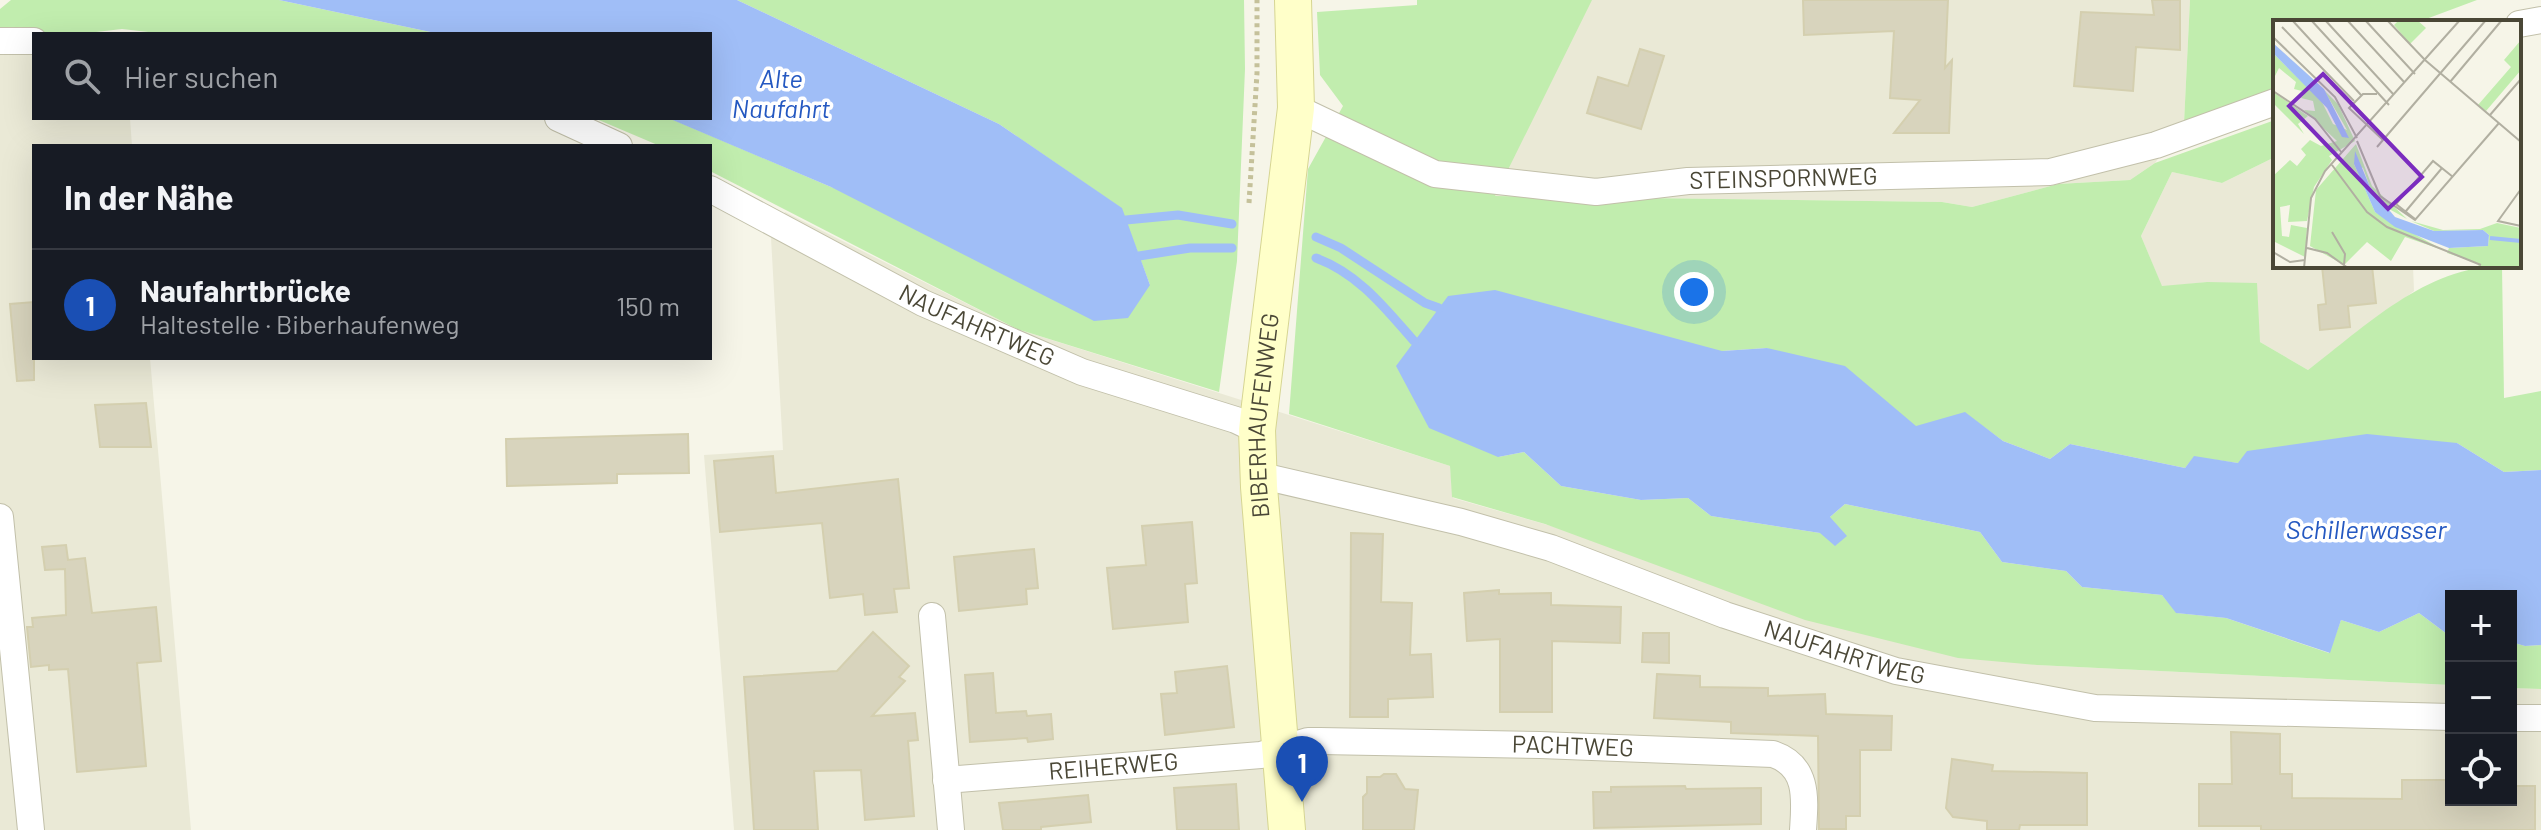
<!DOCTYPE html>
<html lang="de">
<meta charset="utf-8">
<style>
:root{--surface:#171b24;--page:#20242c;--text:#f1f3f6;--muted:#9ea1a6;--line:#363941;--accent:#db2777}
body{margin:0;font-family:Barlow,sans-serif;background:var(--page);color:var(--text)}
.controls{position:absolute;right:24px;bottom:24px;display:grid;overflow:hidden;border-radius:0px;box-shadow:0 8px 32px #0002}
.controls button{width:72px;height:72px;display:grid;place-items:center;padding:0;border:0;border-bottom:2px solid var(--line);background:var(--surface);color:var(--text);font:40px sans-serif}
.you{position:absolute;left:1694px;top:292px;width:28px;height:28px;margin:-20px;border:6px solid #fff;border-radius:50%;background:#1a73e8;box-shadow:0 0 0 12px #1a73e833}
.badge{display:grid;place-items:center;width:52px;height:52px;border-radius:50%;background:var(--accent);color:#fff;font-size:26px;font-weight:700}
.pin{position:absolute;translate:-50% -66px;filter:drop-shadow(0 2px 4px #0008)}
.pin::after{content:'';position:absolute;top:42px;width:28px;height:24px;background:inherit;clip-path:polygon(0 0,100% 0,50% 100%)}
.list{margin:0;padding:0;list-style:none}
h2{display:flex;justify-content:space-between;align-items:center;height:104px;margin:0;padding:0 32px;font-size:34px}
h2 small{font-size:26px;font-weight:400;color:var(--muted)}
.list li{display:grid;grid-template-columns:52px 1fr auto;gap:24px;align-items:center;box-sizing:border-box;height:112px;padding:0 32px;border-top:2px solid var(--line)}
.list b{display:block;font-size:30px;white-space:nowrap}
.list p{margin:0;font-size:26px;white-space:nowrap;color:var(--muted)}
.list em{font-size:26px;font-style:normal;color:var(--muted)}
.icon{flex:none;width:44px;height:44px;fill:none;stroke:currentColor;stroke-width:2;stroke-linecap:round;stroke-linejoin:round}
.map{position:relative;flex:none;width:2541px;height:830px;overflow:hidden}
.search{position:absolute;background:var(--surface);box-shadow:0 8px 32px #0002;left:32px;top:32px;width:680px;height:88px;display:flex;align-items:center;gap:20px;box-sizing:border-box;padding:0 28px;border-radius:0px;color:var(--muted);font-size:30px}
.panel{position:absolute;background:var(--surface);box-shadow:0 8px 32px #0002;left:32px;top:144px;width:680px;height:216px;border-radius:0px}
.map>svg:first-child{display:block}
.residential{fill:#eae9d6}
.green{fill:#c1edae}
.water{fill:#a0bef7}
.lines{fill:none;stroke-linecap:round;stroke-linejoin:round}
.stream{stroke:#a0bef7;stroke-width:9}
.building{fill:#d8d4bd;stroke:#d4cfaf;stroke-width:2}
.minor-casing{stroke:#c2c0aa;stroke-width:28}
.secondary-casing{stroke:#d6d592;stroke-width:38}
.path{stroke:#c5c19a;stroke-width:5;stroke-dasharray:4 4;stroke-linecap:butt}
.minor{stroke:#fff;stroke-width:26}
.secondary{stroke:#ffffc9;stroke-width:36}
.labels{text-anchor:middle;stroke-width:7;stroke-linejoin:round;paint-order:stroke}
.street-label{font-size:24px;fill:#4a4736;stroke:#fff}
.water-label{font-size:26px;font-style:italic;fill:#2458c1;stroke:#fff}
.inset-river{fill:none;stroke:#a0bef7;stroke-width:4}
.inset-road{fill:none;stroke:#b1afa1;stroke-width:2}
.view{fill:#7b2cbf;fill-opacity:0.15;stroke:#7b2cbf;stroke-width:4}
.inset-edge{fill:none;stroke:#4a4736;stroke-width:4}
</style>
<div class="map">
<svg width="2541" height="830" viewBox="0 0 2541 830">
<rect width="100%" height="100%" fill="#f6f5e8"/>
<g class="residential">
<path d="M1577,0H2190L2184,123L2155,163L2130,180L2058,184L1972,207L1942,202L1494,196Z"/>
<path d="M0,36L34,39V118H130L132,146H34V358H150L191,830H0Z"/>
<path d="M2275,157V266H2413L2414,291L2308,370L2260,342L2207,282L2162,287L2141,236L2172,172L2222,183Z"/>
<path d="M785,212L1017,329L1450,466L1453,498L2037,665L2451,685V800H2511V688L2541,689V830H734L704,455L783,450L771,238Z"/>
</g>
<g class="green">
<path d="M11,0H279L440,34H166L122,29L79,34L0,36V9Z"/>
<path d="M737,0H1244L1245,69L1237,261L1219,392L1017,329L710,171V146H660L594,118H669L831,187L1150,285L1121,208L999,124Z"/>
<path d="M1417,0H1592L1495,196L1942,202L1972,207L2058,184L2130,180L2155,163L2275,120V157L2222,183L2172,172L2141,236L2162,286L2207,282L2257,283L2260,342L2308,370C2365,327 2426,266 2502,266L2504,398L2541,391V470L2504,472L2457,443L2238,463L2194,457L2185,468L2070,444L2050,459L2003,441L1965,413L1916,427L1767,348L1722,351L1498,457L1524,452L1561,486L1641,500L1688,498L1711,516L1820,533L1830,517L1845,504L1980,532L2002,562L2066,571L2082,587L2162,595L2177,613L2226,618L2329,653L2341,620L2379,632L2419,613L2451,637V685L2037,665L1958,658L1805,620L1545,524L1452,497L1450,466L1289,414L1308,169L1343,106L1320,75L1317,12L1417,5Z"/>
<path d="M2190,0H2477L2418,22H2275V91L2184,123Z"/>
<path d="M2511,642L2525,646L2541,645V689L2511,688Z"/>
</g>
<g class="water">
<path d="M279,0H737L999,124L1122,208L1150,285L1128,318L1094,321L831,187L668,118H710V34H440Z"/>
<path d="M1495,290L1722,351L1767,348L1845,366L1916,426L1965,412L2003,441L2050,459L2070,444L2185,468L2194,456L2238,463L2247,451L2367,434L2457,443L2504,472L2541,470V645L2525,646L2511,642V596H2451V637L2419,613L2379,632L2341,620L2330,653L2226,618L2176,613L2162,595L2082,587L2066,571L2002,562L1980,532L1845,504L1830,517L1847,536L1835,546L1820,533L1711,516L1688,498L1641,500L1561,486L1524,452L1498,457L1429,428L1396,366L1448,296Z"/>
</g>
<g class="lines">
<g class="stream">
<path d="M1126,220L1178,215L1232,224"/>
<path d="M1316,237L1341,248L1425,303L1439,308"/>
<path d="M1139,256L1190,248H1232"/>
<path d="M1316,258C1359,274 1385,308 1414,341"/>
</g>
</g>
<g class="building">
<path d="M1803,0H1948L1945,68L1952,60L1949,133H1894L1920,100L1890,98L1894,31L1804,35Z"/>
<path d="M2152,0H2180V50L2136,47L2133,91L2074,86L2081,12L2154,15Z"/>
<path d="M1640,49L1664,56L1641,129L1587,113L1598,77L1628,86Z"/>
<path d="M2322,266H2372L2376,303L2348,306L2350,327L2320,330L2318,305L2326,304Z"/>
<path d="M34,302V380L17,381L10,304Z"/>
<path d="M146,403L151,447H100L95,405Z"/>
<path d="M688,434L689,473L617,474V483L507,486L506,439Z"/>
<path d="M773,456L776,493L898,479L909,588L894,589L897,612L865,615L863,594L830,598L822,523L720,532L714,461Z"/>
<path d="M1192,522L1197,583L1185,584L1188,622L1113,629L1107,568L1146,565L1142,526Z"/>
<path d="M1351,533L1383,534L1381,602L1412,603L1410,655L1431,654L1433,697L1388,699V717H1350Z"/>
<path d="M66,545L68,560L85,558L92,613L156,607L161,661L137,663L146,766L77,772L68,669L49,670V665L31,667L27,627H33L32,618L66,615L65,569L45,570L42,547Z"/>
<path d="M1034,549L1038,588L1026,589L1027,604L959,611L954,557Z"/>
<path d="M1499,590V594L1551,593V605L1621,607L1620,643L1552,641V712H1500V639L1467,641L1464,593Z"/>
<path d="M873,632L909,666L899,677L905,681L872,716L915,713L918,740L908,741L914,816L865,820L861,770L814,771L818,830H754L744,677L837,671Z"/>
<path d="M1643,633H1669V663L1642,662Z"/>
<path d="M1227,666L1234,727L1165,735L1161,694L1177,693L1175,672Z"/>
<path d="M993,673L996,713L1026,711L1027,716L1051,714L1053,739L1028,742L1027,738L970,742L965,675Z"/>
<path d="M1657,674L1700,676V687L1768,688V696L1825,694L1826,714L1892,716L1891,750H1860V816H1846V829H1819L1818,736L1731,733V722L1654,718Z"/>
<path d="M2231,732L2280,734V774H2292V798L2402,799V780H2451V800H2511V786H2535V830H2261V826H2199V784H2232Z"/>
<path d="M1952,759L1993,765L1992,771L2087,773V825H2020L2019,830H1987V821L1953,817L1946,808Z"/>
<path d="M1384,774H1396L1405,789L1418,790L1414,830H1363V797L1367,793V777H1380Z"/>
<path d="M1236,784L1239,830H1177L1174,788Z"/>
<path d="M1685,786L1686,789L1761,788V824L1594,828L1593,792H1611V787Z"/>
<path d="M1088,795L1091,822L1041,827V830H1003L999,803Z"/>
</g>
<g class="lines">
<defs>
<g id="minor">
<path d="M2519,24L2541,20"/>
<path d="M0,41H34"/>
<path id="s1" d="M1296,108L1435,174L1596,192L1688,181L2050,172L2156,145L2275,102"/>
<path d="M558,118L619,146"/>
<path id="s2" d="M710,189L923,303L1082,372L1236,420L1257,430"/>
<path id="s3" d="M1258,475L1461,522L1551,548L1725,615L1896,671L2095,708L2451,717"/>
<path d="M0,517L31,830"/>
<path d="M932,616L951,830"/>
<path d="M2511,718H2541"/>
<path id="s4" d="M946,780L1261,755L1308,741H1320L1540,745L1773,754C1809,766 1805,800 1803,830"/>
</g>
<g id="secondary">
<path id="s5" d="M1287,830L1259,487L1257,430L1296,108L1293,0"/>
</g>
</defs>
<use href="#minor" class="minor-casing"/>
<use href="#secondary" class="secondary-casing"/>
<path class="path" d="M1249,203L1257,73V0"/>
<use href="#minor" class="minor"/>
<use href="#secondary" class="secondary"/>
</g>
<g class="labels">
<g class="street-label">
<text dy="8" stroke="none"><textPath href="#s1" startOffset="504">STEINSPORNWEG</textPath></text>
<text dy="8" stroke="none"><textPath href="#s2" startOffset="300">NAUFAHRTWEG</textPath></text>
<text dy="8" stroke="none"><textPath href="#s5" startOffset="416">BIBERHAUFENWEG</textPath></text>
<text dy="8" stroke="none"><textPath href="#s3" startOffset="614">NAUFAHRTWEG</textPath></text>
<text dy="8" stroke="none"><textPath href="#s4" startOffset="630">PACHTWEG</textPath></text>
<text dy="8" stroke="none"><textPath href="#s4" startOffset="168">REIHERWEG</textPath></text>
</g>
<g class="water-label">
<text x="781" y="88">Alte<tspan x="781" dy="30">Naufahrt</tspan></text>
<text x="2366" y="539">Schillerwasser</text>
</g>
</g>
<g transform="translate(2273 20)">
<rect width="248" height="248" fill="#f6f5e8"/>
<path d="M126,0H144L153,8L137,24L121,5ZM0,19L65,84L82,121L56,136L59,140L41,167L34,201L15,202L17,185L7,187L9,216L16,217L18,205L34,208L32,237L0,221V156L17,140L24,146L33,135L28,129L37,120L48,126L64,121L31,90L42,91L40,81L28,78L33,72L21,69L23,62L6,48L1,58L0,33L49,82L60,104L74,110L51,70ZM248,20V50L213,91L205,85L238,47L231,40ZM0,72L35,96L25,104L31,114L0,83ZM83,124L99,166L134,199L109,185L97,167L90,148L81,144L102,192L170,230L132,217L118,241L94,222L71,245L37,226L43,170ZM138,201L170,210L207,209L224,203L248,208V248H206L205,243L174,233L176,228L215,226L216,215L210,210L161,211Z" fill="#c1edae"/>
<path d="M0,23L51,69L76,118L69,117L54,88L0,33ZM82,131L97,167L122,197L161,211L210,210L216,215L215,226L176,228L122,207L102,192L81,144Z" fill="#a0bef7"/>
<path class="inset-river" d="M217,218L248,221"/>
<path class="inset-road" d="M19,0L88,75M38,0L116,85M52,0L121,75M74,0L132,63M92,0L142,54M114,0L152,40L248,122M9,7L81,81M0,17L62,77L84,118M177,62L229,0M0,71L42,99L69,133M104,74H90L76,88L110,120M217,95L248,59M84,121L107,176L142,200L226,103M104,127L213,0M59,145L94,192L114,207L208,245M248,169L225,201L248,206M133,191L169,148M142,199L123,184L160,141L180,157M59,212L72,234L71,245M34,228L54,233L75,248M0,232L17,242L32,240M31,248L38,178L52,151L187,0"/>
<path class="view" d="M50,54L149,157L115,189L16,86Z"/>
<rect width="248" height="248" class="inset-edge"/>
</g>
</svg>
<div class="controls">
<button>+</button>
<button>−</button>
<button><svg class="icon" aria-label="locate" viewBox="0 0 24 24"><circle cx="12" cy="12" r="6"/><path d="M12 2v4M12 18v4M2 12h4M18 12h4"/></svg></button>
</div>
<div class="you"></div>
<div class="pin badge" style="left:1302px;top:802px;background:#1a4fb4">1</div>
<div class="search"><svg class="icon" aria-label="search" viewBox="0 0 24 24"><circle cx="10" cy="10" r="6"/><path d="M15 15l6 6"/></svg>Hier suchen</div>
<section class="panel">
<h2>In der Nähe<small></small></h2>
<ul class="list">
<li><span class="badge" style="background:#1a4fb4">1</span><div><b>Naufahrtbrücke</b><p>Haltestelle · Biberhaufenweg</p></div><em>150 m</em></li>
</ul>
</section>
</div>
